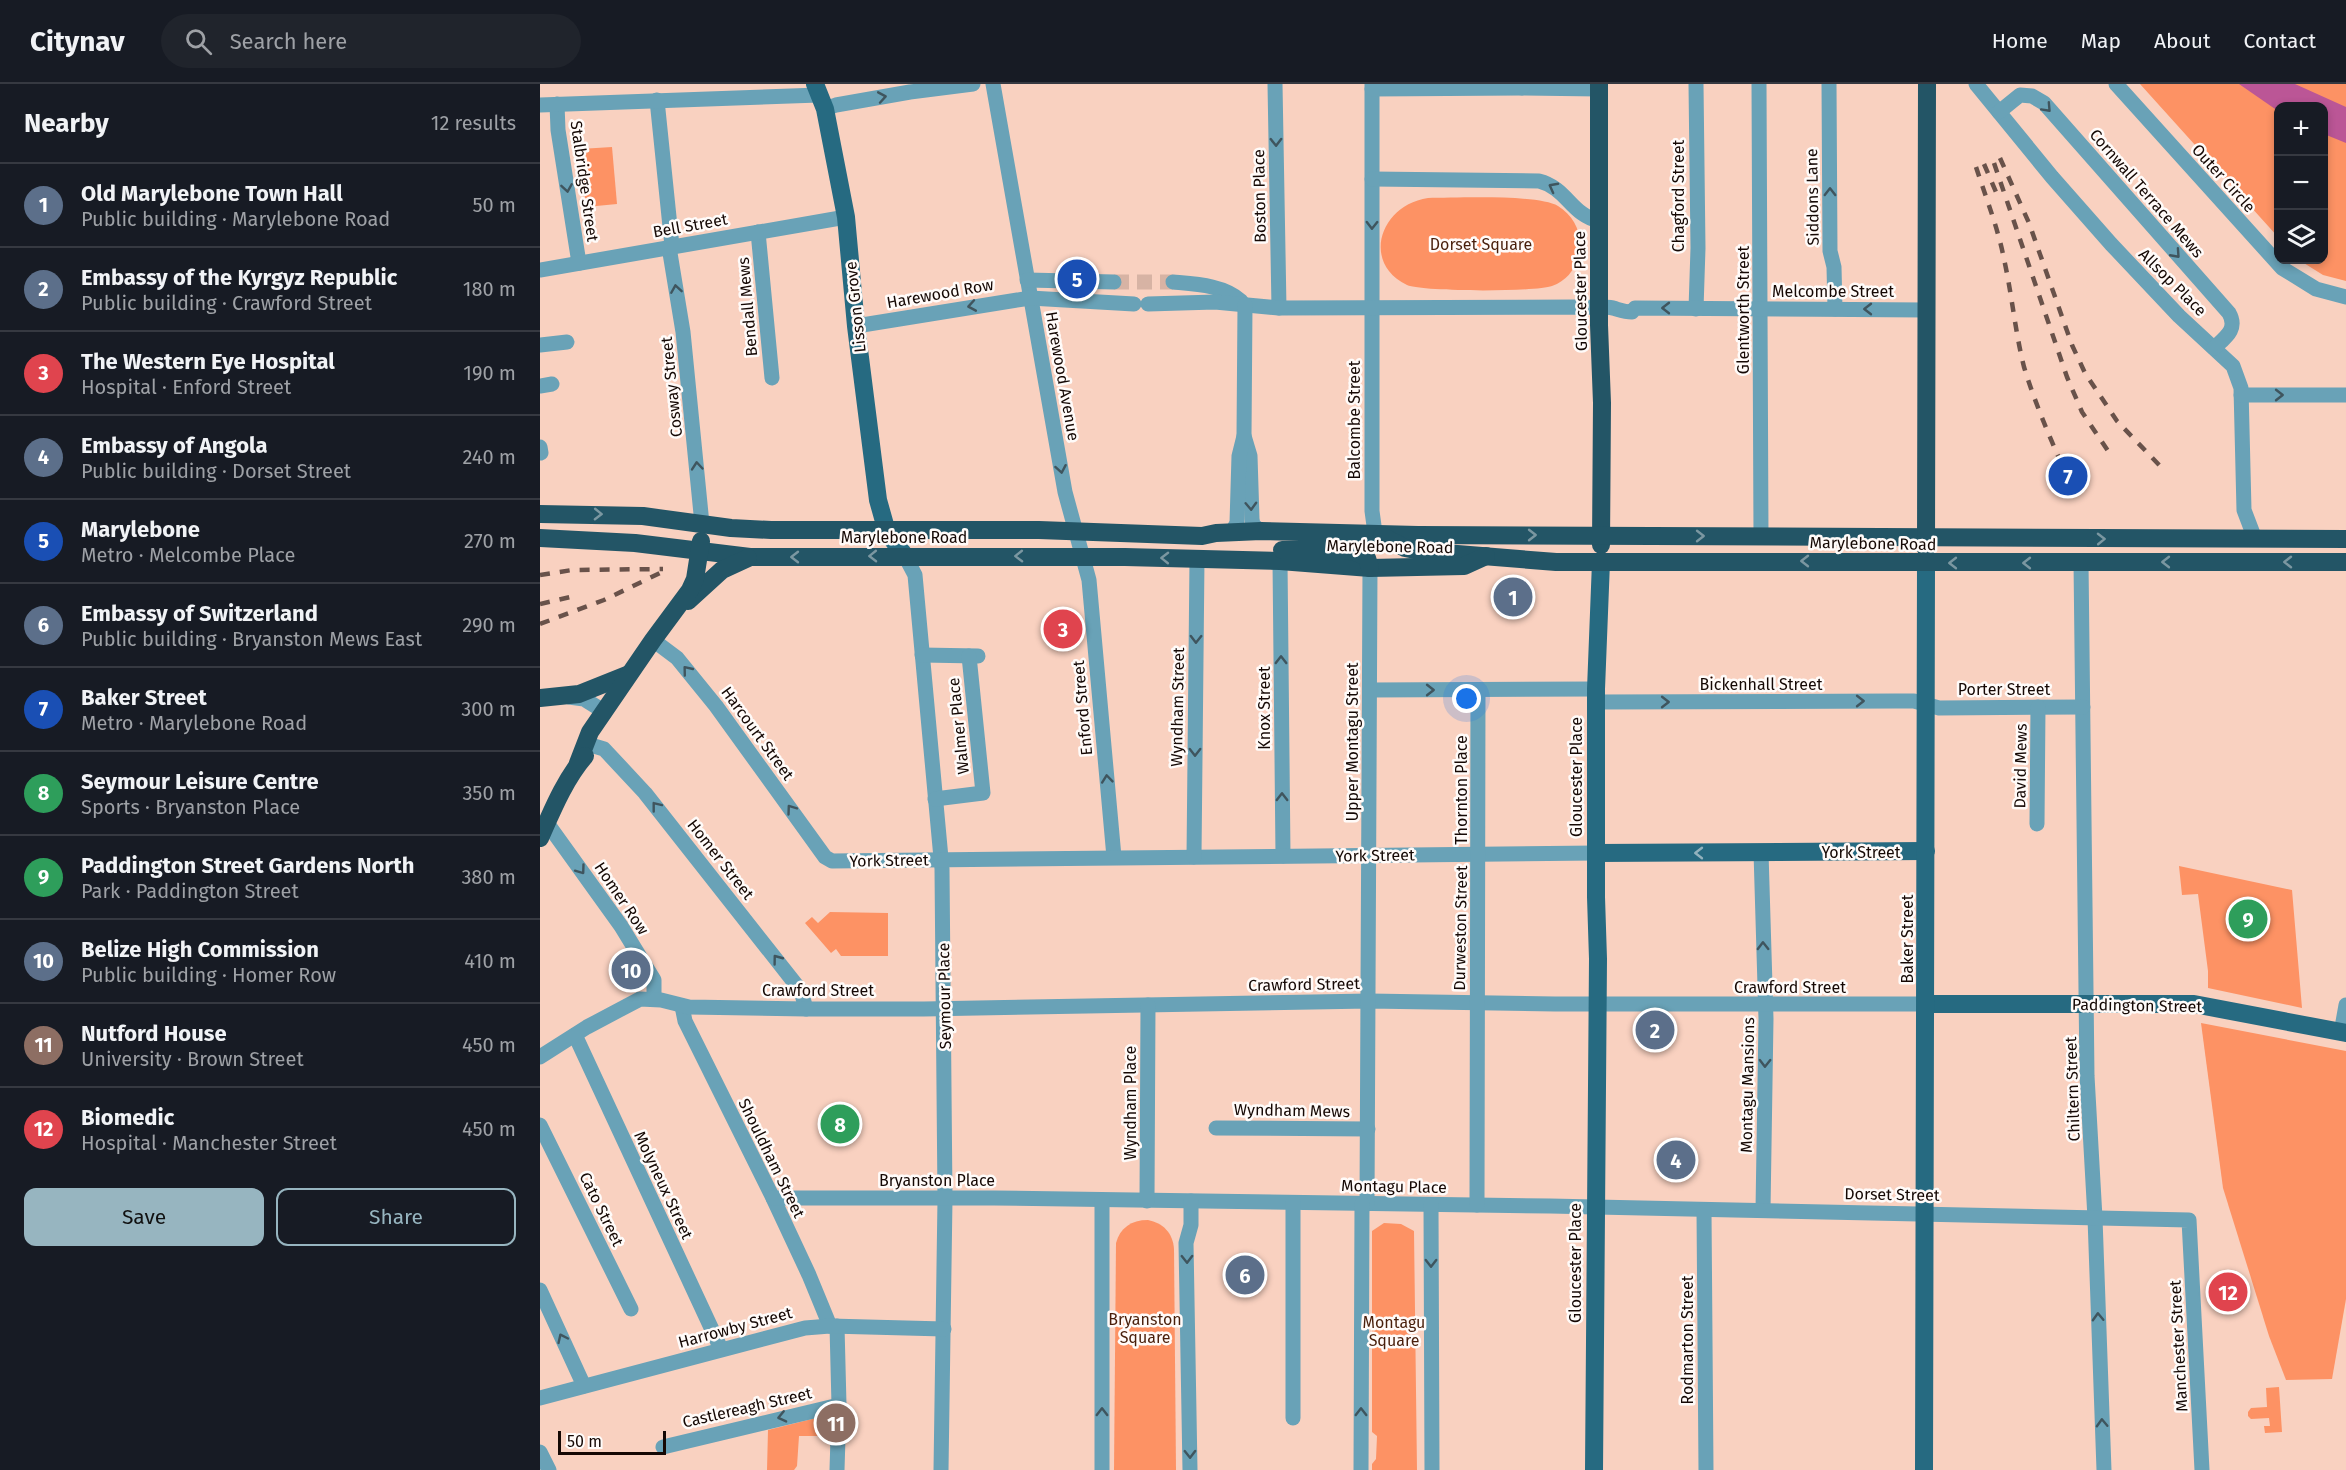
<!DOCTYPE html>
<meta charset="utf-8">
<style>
:root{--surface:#171b24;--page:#20242c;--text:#f1f3f6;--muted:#9ea1a6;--line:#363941;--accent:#97b5c0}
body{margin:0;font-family:"Fira Sans",sans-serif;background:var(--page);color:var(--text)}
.controls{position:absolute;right:18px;top:18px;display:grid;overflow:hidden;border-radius:12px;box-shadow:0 3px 9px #0003}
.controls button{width:54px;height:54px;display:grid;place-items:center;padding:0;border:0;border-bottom:2px solid var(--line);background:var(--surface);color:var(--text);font:30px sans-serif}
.scale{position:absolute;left:18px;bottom:15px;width:108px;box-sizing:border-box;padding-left:6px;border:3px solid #150804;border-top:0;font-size:16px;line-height:21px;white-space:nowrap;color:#150804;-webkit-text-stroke:4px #fffbf9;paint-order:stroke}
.you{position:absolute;left:927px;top:615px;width:21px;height:21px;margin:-15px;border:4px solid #fff;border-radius:50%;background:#1a73e8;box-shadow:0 0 0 9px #1a73e833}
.badge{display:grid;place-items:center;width:39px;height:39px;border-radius:50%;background:var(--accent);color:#fff;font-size:20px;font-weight:700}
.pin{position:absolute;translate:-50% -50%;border:3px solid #fff;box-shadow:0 2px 6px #0006}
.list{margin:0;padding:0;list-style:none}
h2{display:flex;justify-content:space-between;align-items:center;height:78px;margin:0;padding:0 24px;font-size:26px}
h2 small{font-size:20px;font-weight:400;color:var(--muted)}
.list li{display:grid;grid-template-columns:39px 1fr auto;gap:18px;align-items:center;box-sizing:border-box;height:84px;padding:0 24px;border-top:2px solid var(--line)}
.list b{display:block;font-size:22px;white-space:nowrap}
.list p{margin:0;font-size:20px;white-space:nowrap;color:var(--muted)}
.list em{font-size:20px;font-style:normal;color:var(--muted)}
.actions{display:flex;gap:12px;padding:18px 24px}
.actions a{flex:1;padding:14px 0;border:2px solid var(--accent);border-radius:12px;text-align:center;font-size:21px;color:var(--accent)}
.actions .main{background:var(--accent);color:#111}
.icon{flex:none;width:33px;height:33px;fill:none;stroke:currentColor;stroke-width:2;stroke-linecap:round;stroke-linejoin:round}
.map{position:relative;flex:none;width:1806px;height:1386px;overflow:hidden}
header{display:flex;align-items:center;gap:36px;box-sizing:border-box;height:84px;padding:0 30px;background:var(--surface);border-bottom:2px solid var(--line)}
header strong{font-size:28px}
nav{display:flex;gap:33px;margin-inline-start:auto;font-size:21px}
.search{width:420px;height:54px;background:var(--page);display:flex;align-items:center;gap:15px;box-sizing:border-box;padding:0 21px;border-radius:33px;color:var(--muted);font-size:22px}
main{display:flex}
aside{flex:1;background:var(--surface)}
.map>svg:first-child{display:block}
.green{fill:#fd9264}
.water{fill:#bb5696}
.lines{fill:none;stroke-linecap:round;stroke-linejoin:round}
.minor-tunnel{stroke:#d7b3a4;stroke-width:15;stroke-dasharray:15 8;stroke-linecap:butt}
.minor{stroke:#69a2b7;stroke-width:15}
.major{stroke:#266a81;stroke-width:18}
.highway{stroke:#235566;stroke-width:18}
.rail{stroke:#69524a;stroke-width:4.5;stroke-dasharray:10 10;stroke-linecap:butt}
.oneway{stroke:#3f555e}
.oneway2{stroke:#7b97a1}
.oneway3{stroke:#92b2bd}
.labels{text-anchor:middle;stroke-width:5;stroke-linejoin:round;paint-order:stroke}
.street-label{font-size:16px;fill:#150804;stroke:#fffbf9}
.park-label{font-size:16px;fill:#491f0b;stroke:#fffbf9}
</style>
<header>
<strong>Citynav</strong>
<div class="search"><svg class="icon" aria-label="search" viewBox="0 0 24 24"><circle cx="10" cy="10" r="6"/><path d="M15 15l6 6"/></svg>Search here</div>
<nav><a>Home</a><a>Map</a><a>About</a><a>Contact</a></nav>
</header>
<main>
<aside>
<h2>Nearby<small>12 results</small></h2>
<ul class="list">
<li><span class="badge" style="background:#5c6f8a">1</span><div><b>Old Marylebone Town Hall</b><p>Public building · Marylebone Road</p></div><em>50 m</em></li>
<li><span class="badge" style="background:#5c6f8a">2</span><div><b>Embassy of the Kyrgyz Republic</b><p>Public building · Crawford Street</p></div><em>180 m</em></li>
<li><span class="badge" style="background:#e0444e">3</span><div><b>The Western Eye Hospital</b><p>Hospital · Enford Street</p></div><em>190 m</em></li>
<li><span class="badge" style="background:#5c6f8a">4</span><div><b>Embassy of Angola</b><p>Public building · Dorset Street</p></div><em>240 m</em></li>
<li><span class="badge" style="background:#1a4fb4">5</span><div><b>Marylebone</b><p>Metro · Melcombe Place</p></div><em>270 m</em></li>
<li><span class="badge" style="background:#5c6f8a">6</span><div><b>Embassy of Switzerland</b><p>Public building · Bryanston Mews East</p></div><em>290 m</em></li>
<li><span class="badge" style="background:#1a4fb4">7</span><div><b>Baker Street</b><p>Metro · Marylebone Road</p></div><em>300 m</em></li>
<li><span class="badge" style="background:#2e9e5b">8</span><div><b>Seymour Leisure Centre</b><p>Sports · Bryanston Place</p></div><em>350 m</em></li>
<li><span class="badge" style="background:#2e9e5b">9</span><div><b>Paddington Street Gardens North</b><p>Park · Paddington Street</p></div><em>380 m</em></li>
<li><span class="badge" style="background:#5c6f8a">10</span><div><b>Belize High Commission</b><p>Public building · Homer Row</p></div><em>410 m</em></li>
<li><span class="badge" style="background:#8d6e63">11</span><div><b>Nutford House</b><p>University · Brown Street</p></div><em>450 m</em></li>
<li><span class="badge" style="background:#e0444e">12</span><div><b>Biomedic</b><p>Hospital · Manchester Street</p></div><em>450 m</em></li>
</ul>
<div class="actions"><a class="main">Save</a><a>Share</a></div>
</aside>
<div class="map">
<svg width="1806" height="1386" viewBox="0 0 1806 1386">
<rect width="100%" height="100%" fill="#f9d1c0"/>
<g class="green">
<path d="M1600,0H1806V197L1783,191L1759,176H1784V22H1738V153Z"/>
<path d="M72,63L77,120L46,123L40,65Z"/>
<path d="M888,114C916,114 998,110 1018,122C1036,133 1044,153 1038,173C1034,187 1026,197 1012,202C995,208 883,208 867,201C821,179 840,121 888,114Z"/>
<path d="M1639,782L1752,806L1762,924L1668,904V887L1658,810L1642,811Z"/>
<path d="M290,828L348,829V872H301L296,865L291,869L265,839L272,833L278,839Z"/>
<path d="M1661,939L1806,967V1215L1792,1295L1746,1296L1729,1252L1683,1104Z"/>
<path d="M608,1136C623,1139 633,1149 634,1165L636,1386H574L576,1159C580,1144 591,1136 608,1136Z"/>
<path d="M844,1139L861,1140L874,1147L877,1386H832V1380L836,1375L837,1352L832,1348V1147Z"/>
<path d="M1739,1303L1742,1348L1725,1349L1724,1342H1730L1729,1334L1711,1335L1708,1332V1328L1711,1324L1727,1323L1726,1304Z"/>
<path d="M284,1332L283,1352H259L257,1382L254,1386H227L228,1346Z"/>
</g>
<path class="water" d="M1699,0H1755L1806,23V59L1784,50V22H1738V27Z"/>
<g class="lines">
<path class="minor-tunnel" d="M574,198H633"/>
<g class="minor">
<path d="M453,0L525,408L549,496L574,773"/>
<path d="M735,0L739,224"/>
<path d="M832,0V427L835,449"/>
<path d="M982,0V4L1059,5"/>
<path d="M1156,0L1158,164L1156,225"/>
<path d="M1219,0L1221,452"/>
<path d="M1289,0L1290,167L1294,183L1295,225"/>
<path d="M1436,0L1512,93L1571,160L1639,232L1693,282L1701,304L1704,426L1715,455"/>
<path d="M1576,0L1742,184L1776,205L1806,213"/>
<path d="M832,5L982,4"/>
<path d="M117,16L132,162"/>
<path d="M17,20L18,46L39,179"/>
<path d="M0,21L279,11"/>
<path d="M285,25L296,21L370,8L433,0"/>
<path d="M1459,28L1480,11L1492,12L1504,19L1689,229C1698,245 1686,253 1674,264"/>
<path d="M832,95L999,97C1027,104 1031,131 1059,137"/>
<path d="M218,148L232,294"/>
<path d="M129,163L143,248L162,440"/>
<path d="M0,186L306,133"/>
<path d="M487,196L574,198"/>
<path d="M633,198C655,200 684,201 701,217"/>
<path d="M608,220L675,218L739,224L1036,223C1048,224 1062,222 1073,224C1080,226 1084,228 1092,228L1095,224L1386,226"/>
<path d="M316,242L490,214L594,220"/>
<path d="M0,261L27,258"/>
<path d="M0,302L12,300"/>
<path d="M1701,311H1806"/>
<path d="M704,352L710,372L712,435L713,441L721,447"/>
<path d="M0,363L1,369"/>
<path d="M692,448L697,439L699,372L704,352L705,221"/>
<path d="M365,472L375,491L402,785L405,1115L401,1386"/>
<path d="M740,477L743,772"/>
<path d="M1541,478L1547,992L1555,1134L1564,1386"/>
<path d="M113,556L137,574L176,622L285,773L292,777L1056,769"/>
<path d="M382,571L438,572"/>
<path d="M831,606L1056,605"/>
<path d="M29,613L44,615L65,628"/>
<path d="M1056,618L1355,617H1374L1399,624L1543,623"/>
<path d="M54,662L64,665L105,709L261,907L266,925"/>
<path d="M395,715L443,709L429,572"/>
<path d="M7,739L81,842L114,896V915"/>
<path d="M1497,740L1498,623"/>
<path d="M1221,768L1226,935L1223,1126"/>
<path d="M654,773L657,475"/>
<path d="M142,922L145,937L233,1114L269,1191L290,1242"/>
<path d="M1801,949L1806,921"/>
<path d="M35,951L181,1265"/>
<path d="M0,973L47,943L100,915L121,916L149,923L266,925H384L829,917L1015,920H1386"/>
<path d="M0,1041L91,1225"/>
<path d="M676,1044L828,1045"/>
<path d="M233,1114H454L1010,1122L1649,1136L1662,1386"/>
<path d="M607,1117L608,921"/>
<path d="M827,1120L830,484"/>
<path d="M891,1121L892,1386"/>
<path d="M937,1121L938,606"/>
<path d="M1164,1126L1166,1386"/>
<path d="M0,1206L44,1302"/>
<path d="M297,1242L299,1321L297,1386"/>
<path d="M0,1314L265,1244L290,1242L404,1245"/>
<path d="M753,1334V1119"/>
<path d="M123,1363L299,1321"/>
<path d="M0,1368L9,1386"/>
<path d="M562,1386V1116"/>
<path d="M650,1386L646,1159L651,1141V1117"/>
<path d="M821,1386L822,1120"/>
</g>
<g class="major">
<path d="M275,0L285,25L306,133L316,242L338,416L347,448L365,472"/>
<path d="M1056,769L1386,767"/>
<path d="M1386,920H1654L1806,949"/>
<path d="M1054,1386L1058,875L1056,813V605L1061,478"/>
<path d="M1384,1386L1386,479"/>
</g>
<g class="highway">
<path d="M1059,0V241L1062,319L1061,461"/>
<path d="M0,430L103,432L191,444L231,446H499L662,452L676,449L721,447L878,451L1806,455"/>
<path d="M842,452L865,464L880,467L1016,478H1806"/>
<path d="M0,454L95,459L210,473H585L740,477L830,484L924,482L946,472"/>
<path d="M1386,465L1387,0"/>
<path d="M742,466H805L818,469L827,474L830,484"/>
<path d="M148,517L182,486L208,474"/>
<path d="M0,614L39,610L89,590"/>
<path d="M38,679L50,648L113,556L150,506L155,495L161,457"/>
<path d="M0,754C12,727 25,695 45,672"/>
</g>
<g class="rail">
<path d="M1460,74L1489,139L1532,261L1545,289L1577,337L1622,384"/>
<path d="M1454,79L1527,293L1542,328L1572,373"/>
<path d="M1444,80L1456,108"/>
<path d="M1436,83C1446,114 1458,144 1464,175C1472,211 1475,247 1484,283C1494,316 1508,349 1522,381"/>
<path d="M0,491L32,486L123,485"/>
<path d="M0,520L35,512"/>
<path d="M0,540L64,516L120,489"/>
</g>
</g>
<defs><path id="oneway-chevron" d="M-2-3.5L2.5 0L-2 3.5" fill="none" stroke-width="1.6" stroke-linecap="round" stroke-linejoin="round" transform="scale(1.5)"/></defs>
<g class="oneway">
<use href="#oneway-chevron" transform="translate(342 13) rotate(-10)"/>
<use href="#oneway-chevron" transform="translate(1507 24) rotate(47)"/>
<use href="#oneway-chevron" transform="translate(736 58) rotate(89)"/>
<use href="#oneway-chevron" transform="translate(1013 103) rotate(-152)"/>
<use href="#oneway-chevron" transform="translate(27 104) rotate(81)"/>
<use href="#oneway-chevron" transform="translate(1290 108) rotate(-90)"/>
<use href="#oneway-chevron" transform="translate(832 141) rotate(91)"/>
<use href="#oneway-chevron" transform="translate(1636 170) rotate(48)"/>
<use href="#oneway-chevron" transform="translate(136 205) rotate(-99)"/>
<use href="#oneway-chevron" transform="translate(432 222) rotate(170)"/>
<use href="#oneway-chevron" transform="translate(1126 224) rotate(-180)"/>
<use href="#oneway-chevron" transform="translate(1328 225) rotate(-180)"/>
<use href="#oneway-chevron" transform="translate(1739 311)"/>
<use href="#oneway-chevron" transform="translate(157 382) rotate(-95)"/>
<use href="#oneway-chevron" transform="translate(521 385) rotate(80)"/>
<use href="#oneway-chevron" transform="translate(711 422) rotate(88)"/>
<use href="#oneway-chevron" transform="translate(656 555) rotate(91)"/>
<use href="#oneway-chevron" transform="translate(741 576) rotate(-90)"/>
<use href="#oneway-chevron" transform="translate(147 586) rotate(-129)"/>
<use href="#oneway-chevron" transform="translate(890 606)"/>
<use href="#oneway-chevron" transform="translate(1320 617)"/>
<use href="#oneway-chevron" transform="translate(1125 618)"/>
<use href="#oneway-chevron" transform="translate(655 668) rotate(90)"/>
<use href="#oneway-chevron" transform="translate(567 695) rotate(-96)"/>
<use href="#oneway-chevron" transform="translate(742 713) rotate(-90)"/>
<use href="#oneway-chevron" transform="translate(116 722) rotate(-128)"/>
<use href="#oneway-chevron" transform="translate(251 725) rotate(-126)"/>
<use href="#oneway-chevron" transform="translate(41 786) rotate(54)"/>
<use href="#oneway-chevron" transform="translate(1223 862) rotate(-91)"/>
<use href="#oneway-chevron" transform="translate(237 875) rotate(-127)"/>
<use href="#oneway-chevron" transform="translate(1225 979) rotate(91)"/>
<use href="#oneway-chevron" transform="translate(647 1175) rotate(89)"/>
<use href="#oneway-chevron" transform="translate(891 1179) rotate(90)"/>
<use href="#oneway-chevron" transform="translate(1558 1233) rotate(-92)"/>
<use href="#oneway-chevron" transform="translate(22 1254) rotate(-115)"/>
<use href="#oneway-chevron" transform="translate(562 1328) rotate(-90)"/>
<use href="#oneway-chevron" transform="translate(821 1328) rotate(-90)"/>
<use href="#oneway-chevron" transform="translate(242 1333) rotate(167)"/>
<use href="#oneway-chevron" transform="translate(1562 1339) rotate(-92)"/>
<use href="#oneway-chevron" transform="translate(650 1370) rotate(89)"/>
</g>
<g class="oneway2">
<use href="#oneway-chevron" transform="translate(58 430) rotate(1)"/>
<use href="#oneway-chevron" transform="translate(992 451)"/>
<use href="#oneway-chevron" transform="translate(1160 452)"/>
<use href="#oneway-chevron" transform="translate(1561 455) rotate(-1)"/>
<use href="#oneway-chevron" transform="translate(333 472) rotate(179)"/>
<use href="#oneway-chevron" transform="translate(479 472) rotate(179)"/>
<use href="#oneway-chevron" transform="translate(255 473) rotate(-180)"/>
<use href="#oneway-chevron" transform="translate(625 474) rotate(-179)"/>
<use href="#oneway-chevron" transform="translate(1265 477) rotate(-180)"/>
<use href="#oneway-chevron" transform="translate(1626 478) rotate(180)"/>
<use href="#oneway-chevron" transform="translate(1748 478) rotate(-180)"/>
<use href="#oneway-chevron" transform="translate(1413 479) rotate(-180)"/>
<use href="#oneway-chevron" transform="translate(1487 479) rotate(180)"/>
</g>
<use class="oneway3" href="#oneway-chevron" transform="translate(1159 769) rotate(180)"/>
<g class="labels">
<g class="street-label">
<text transform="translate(1684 94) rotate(48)" y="6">Outer Circle</text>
<text transform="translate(45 97) rotate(82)" y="6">Stalbridge Street</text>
<text transform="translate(1607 109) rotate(49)" y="6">Cornwall Terrace Mews</text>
<text transform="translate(719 112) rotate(-91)" y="6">Boston Place</text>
<text transform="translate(1138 112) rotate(-90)" y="6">Chagford Street</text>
<text transform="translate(1272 113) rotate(-91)" y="6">Siddons Lane</text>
<text transform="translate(150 141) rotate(-10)" y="6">Bell Street</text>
<text transform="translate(1633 198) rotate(45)" y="6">Allsop Place</text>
<text transform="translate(1040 207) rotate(-91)" y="6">Gloucester Place</text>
<text x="1293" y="213">Melcombe Street</text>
<text transform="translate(400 209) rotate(-10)" y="6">Harewood Row</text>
<text transform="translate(207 223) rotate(-95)" y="6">Bendall Mews</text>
<text transform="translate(315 223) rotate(-96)" y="6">Lisson Grove</text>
<text transform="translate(1203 226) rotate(-90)" y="6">Glentworth Street</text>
<text transform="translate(523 292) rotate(80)" y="6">Harewood Avenue</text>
<text transform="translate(131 303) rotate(-96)" y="6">Cosway Street</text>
<text transform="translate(814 336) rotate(-90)" y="6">Balcombe Street</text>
<text x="364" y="459">Marylebone Road</text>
<text transform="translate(1333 459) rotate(1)" y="6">Marylebone Road</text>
<text transform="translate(850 462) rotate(1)" y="6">Marylebone Road</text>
<text x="1221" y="606">Bickenhall Street</text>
<text x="1464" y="611">Porter Street</text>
<text transform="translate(637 623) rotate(-89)" y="6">Wyndham Street</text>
<text transform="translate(542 624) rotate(-95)" y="6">Enford Street</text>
<text transform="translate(724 624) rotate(-90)" y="6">Knox Street</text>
<text transform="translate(418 642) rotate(-96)" y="6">Walmer Place</text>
<text transform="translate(218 649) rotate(54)" y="6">Harcourt Street</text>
<text transform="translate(812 658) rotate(-90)" y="6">Upper Montagu Street</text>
<text transform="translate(1480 682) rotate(-89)" y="6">David Mews</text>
<text transform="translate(1036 693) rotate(-90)" y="6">Gloucester Place</text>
<text transform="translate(921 706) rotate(-90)" y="6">Thornton Place</text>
<text x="1321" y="774">York Street</text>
<text transform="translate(835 771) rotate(-1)" y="6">York Street</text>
<text transform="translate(181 775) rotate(52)" y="6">Homer Street</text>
<text transform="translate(349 776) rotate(-1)" y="6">York Street</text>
<text transform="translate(82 814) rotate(56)" y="6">Homer Row</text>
<text transform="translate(920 844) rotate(-89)" y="6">Durweston Street</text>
<text transform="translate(1367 855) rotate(-90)" y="6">Baker Street</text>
<text transform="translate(764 900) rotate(-1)" y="6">Crawford Street</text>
<text x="1250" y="909">Crawford Street</text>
<text x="278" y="912">Crawford Street</text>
<text transform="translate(404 912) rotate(-91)" y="6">Seymour Place</text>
<text transform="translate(1597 921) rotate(1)" y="6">Paddington Street</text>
<text transform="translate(1207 1001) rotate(-89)" y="6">Montagu Mansions</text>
<text transform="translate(1532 1005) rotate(-92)" y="6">Chiltern Street</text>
<text transform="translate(590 1019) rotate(-90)" y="6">Wyndham Place</text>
<text transform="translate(752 1026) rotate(1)" y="6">Wyndham Mews</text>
<text transform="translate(232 1074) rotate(64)" y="6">Shouldham Street</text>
<text x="397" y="1102">Bryanston Place</text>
<text transform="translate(124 1101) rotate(65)" y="6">Molyneux Street</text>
<text transform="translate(854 1102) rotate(1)" y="6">Montagu Place</text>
<text transform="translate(1352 1110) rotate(1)" y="6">Dorset Street</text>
<text transform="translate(62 1125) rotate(64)" y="6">Cato Street</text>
<text transform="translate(1035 1179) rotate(-90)" y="6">Gloucester Place</text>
<text transform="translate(195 1243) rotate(-15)" y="6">Harrowby Street</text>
<text transform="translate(1147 1256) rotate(-90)" y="6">Rodmarton Street</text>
<text transform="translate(1638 1262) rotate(-93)" y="6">Manchester Street</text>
<text transform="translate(207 1323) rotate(-13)" y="6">Castlereagh Street</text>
</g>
<g class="park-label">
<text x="941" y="166">Dorset Square</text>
<text x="605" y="1241">Bryanston<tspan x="605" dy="18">Square</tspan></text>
<text x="854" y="1244">Montagu<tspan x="854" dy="18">Square</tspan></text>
</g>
</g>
</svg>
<div class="controls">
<button>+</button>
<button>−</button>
<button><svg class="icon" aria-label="layers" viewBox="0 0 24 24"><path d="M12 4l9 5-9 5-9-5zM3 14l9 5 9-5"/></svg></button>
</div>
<div class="scale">50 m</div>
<div class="you"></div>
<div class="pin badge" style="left:973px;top:513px;background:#5c6f8a">1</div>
<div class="pin badge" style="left:1115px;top:946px;background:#5c6f8a">2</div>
<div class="pin badge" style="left:523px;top:545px;background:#e0444e">3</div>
<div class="pin badge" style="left:1136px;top:1076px;background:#5c6f8a">4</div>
<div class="pin badge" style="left:537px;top:195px;background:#1a4fb4">5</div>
<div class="pin badge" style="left:705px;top:1191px;background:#5c6f8a">6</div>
<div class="pin badge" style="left:1528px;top:392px;background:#1a4fb4">7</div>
<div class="pin badge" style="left:300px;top:1040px;background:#2e9e5b">8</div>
<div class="pin badge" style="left:1708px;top:835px;background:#2e9e5b">9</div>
<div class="pin badge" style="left:91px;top:886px;background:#5c6f8a">10</div>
<div class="pin badge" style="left:296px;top:1339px;background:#8d6e63">11</div>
<div class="pin badge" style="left:1688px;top:1208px;background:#e0444e">12</div>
</div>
</main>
